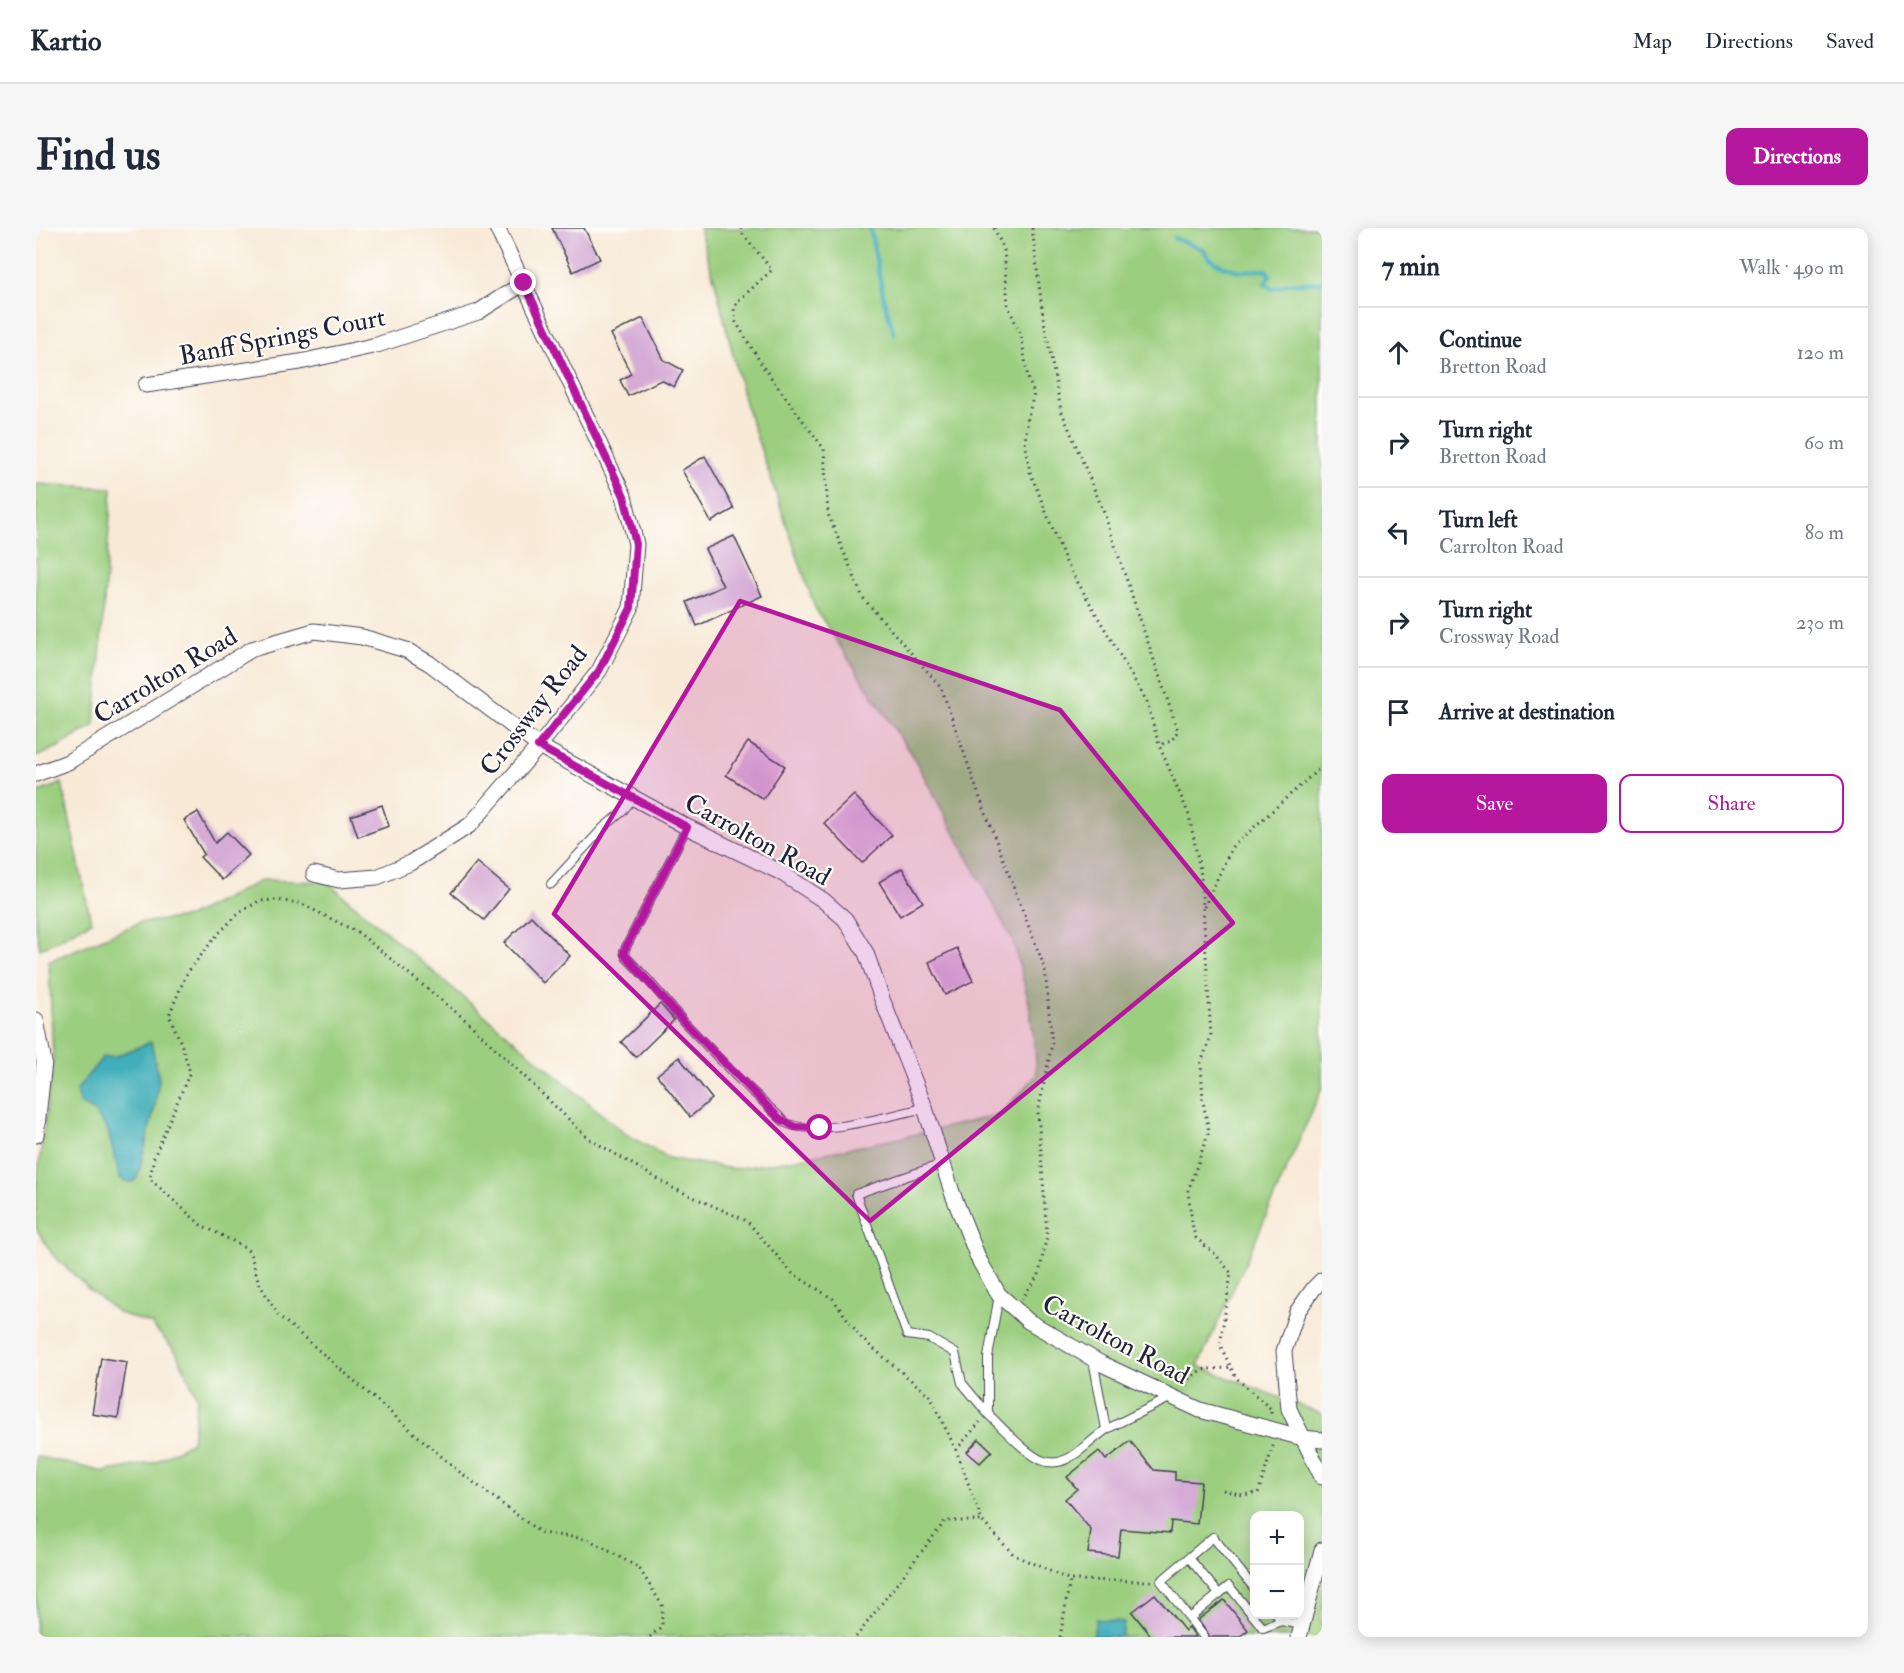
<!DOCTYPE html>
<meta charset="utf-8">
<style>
:root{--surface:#fff;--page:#f6f6f7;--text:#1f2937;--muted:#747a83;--line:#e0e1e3;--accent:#b5179e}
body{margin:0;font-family:"IM FELL Double Pica",serif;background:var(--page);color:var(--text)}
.controls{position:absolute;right:18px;bottom:18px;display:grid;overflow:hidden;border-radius:12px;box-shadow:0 3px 15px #0003}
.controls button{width:54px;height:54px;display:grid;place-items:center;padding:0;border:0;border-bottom:2px solid var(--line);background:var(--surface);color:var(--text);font:30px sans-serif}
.stop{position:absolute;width:18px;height:18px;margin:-14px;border:4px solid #b5179e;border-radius:50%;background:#fff}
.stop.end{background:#b5179e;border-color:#fff;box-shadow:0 2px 6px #0008}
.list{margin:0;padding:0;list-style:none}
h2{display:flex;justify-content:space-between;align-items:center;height:78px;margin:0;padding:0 24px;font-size:26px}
h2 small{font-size:20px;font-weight:400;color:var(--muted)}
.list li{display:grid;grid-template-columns:39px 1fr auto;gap:18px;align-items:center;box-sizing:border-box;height:90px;padding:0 24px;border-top:2px solid var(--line)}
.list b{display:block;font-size:22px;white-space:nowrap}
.list p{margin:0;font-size:20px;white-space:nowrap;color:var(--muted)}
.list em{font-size:20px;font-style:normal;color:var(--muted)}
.actions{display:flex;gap:12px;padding:18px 24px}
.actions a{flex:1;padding:14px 0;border:2px solid var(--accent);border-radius:12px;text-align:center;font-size:21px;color:var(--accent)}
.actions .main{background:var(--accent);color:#fff}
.icon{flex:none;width:33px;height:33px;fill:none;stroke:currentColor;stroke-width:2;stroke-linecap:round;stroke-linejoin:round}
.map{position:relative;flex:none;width:1286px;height:1409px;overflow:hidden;border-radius:12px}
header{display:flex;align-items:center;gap:36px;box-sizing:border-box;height:84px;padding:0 30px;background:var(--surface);border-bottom:2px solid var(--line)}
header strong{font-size:28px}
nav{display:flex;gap:33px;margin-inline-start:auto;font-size:21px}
.intro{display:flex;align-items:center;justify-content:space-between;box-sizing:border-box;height:144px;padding:0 36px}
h1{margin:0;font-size:42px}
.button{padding:15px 27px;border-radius:12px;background:var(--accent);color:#fff;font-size:21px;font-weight:700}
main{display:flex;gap:36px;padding:0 36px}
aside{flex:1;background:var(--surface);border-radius:12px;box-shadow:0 3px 15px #0003}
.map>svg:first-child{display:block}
.green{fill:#9bce7f;stroke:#5e785d;stroke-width:1.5;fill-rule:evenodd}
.water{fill:#3fafb9;stroke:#30687a;stroke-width:1.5}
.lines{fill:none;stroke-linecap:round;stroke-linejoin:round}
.stream{stroke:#3fafb9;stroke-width:4.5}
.building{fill:#d5acd6}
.service-casing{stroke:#424052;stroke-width:10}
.minor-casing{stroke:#424052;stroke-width:17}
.path{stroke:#424052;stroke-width:3;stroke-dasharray:1.5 4.5;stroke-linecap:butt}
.service{stroke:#fff;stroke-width:8}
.minor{stroke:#fff;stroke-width:15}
.route{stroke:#b5179e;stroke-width:8}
.marked{fill:#b5179e;fill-opacity:0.2;stroke:#b5179e;stroke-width:4.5;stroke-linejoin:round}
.labels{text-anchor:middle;stroke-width:4.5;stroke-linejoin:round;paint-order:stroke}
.street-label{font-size:26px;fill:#22223b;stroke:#fdfcf7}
</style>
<header>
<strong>Kartio</strong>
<nav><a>Map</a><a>Directions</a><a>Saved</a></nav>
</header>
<div class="intro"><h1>Find us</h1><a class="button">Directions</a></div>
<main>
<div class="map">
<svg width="1286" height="1409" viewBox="0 0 1286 1409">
<rect width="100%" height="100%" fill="#fdfcf7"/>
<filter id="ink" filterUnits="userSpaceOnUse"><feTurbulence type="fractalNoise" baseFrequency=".0167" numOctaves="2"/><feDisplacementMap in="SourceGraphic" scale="12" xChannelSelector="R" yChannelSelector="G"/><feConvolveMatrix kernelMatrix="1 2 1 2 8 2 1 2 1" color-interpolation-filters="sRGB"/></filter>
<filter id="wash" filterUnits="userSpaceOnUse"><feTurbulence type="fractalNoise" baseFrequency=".008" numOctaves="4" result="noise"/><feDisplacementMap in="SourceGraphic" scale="24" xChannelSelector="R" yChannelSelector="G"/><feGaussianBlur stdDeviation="1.35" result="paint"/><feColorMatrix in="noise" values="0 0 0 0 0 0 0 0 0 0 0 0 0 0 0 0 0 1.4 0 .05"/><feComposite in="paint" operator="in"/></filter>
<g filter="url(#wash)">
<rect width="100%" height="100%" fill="#f8ead7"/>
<g class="green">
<path d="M663,0H1286V860L1208,1038L1162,1138L1286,1186V1409H0V1228L68,1244L119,1234L156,1214L161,1169L140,1124L115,1096L83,1085L56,1064L17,1027L0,1000V960L17,830L13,733L103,695L152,689L226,652L291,654L588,905L632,930L697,941L755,932L859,911L963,887L1001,847L999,821L993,774L977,713L879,532L779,380L709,175L679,54ZM1218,1288H1264V1386H1218Z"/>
<path d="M0,256L76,260L59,497L24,518L0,529Z"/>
<path d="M26,555L55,694L4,721L0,700V565Z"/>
</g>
<g class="water">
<path d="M115,814L123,851L119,878L102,948L97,954H92L84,950L71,900L58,884L43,874L40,864L45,856L67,829L80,828Z"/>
<path d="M1060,1391L1088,1394L1086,1409H1057Z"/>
</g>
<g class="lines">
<g class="stream">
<path d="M834,0L848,72L858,106"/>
<path d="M1138,10L1167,21L1173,30L1188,39L1204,43L1230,42L1234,47L1229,56L1237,61L1251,56L1286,54"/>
</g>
</g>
<g id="blocks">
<g class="building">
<path d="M516,0H548L564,31L537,44Z"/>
<path d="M607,90L628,132L647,142L638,159L625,152L592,168L584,152L595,146L575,106Z"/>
<path d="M669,228L698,281L675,294L646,242Z"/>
<path d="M698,308L726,368L661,398L651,374L687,358L669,321Z"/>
<path d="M712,514L749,538L727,571L690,547Z"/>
<path d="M818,567L856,607L826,635L788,595Z"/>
<path d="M346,577L353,598L322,609L315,588Z"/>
<path d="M162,584L179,615L191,604L213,627L186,652L164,629L168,626L148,592Z"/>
<path d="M441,634L473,661L448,692L415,665Z"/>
<path d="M866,640L887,674L864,688L843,654Z"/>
<path d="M495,688L534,728L507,755L468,715Z"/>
<path d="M921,720L937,753L909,767L893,734Z"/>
<path d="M624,776L638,792L600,829L585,814Z"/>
<path d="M643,829L676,871L654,889L621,847Z"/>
<path d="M65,1130L91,1134L82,1190L56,1186Z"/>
<path d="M943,1211L956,1223L944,1235L931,1224Z"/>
<path d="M1094,1213L1118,1242L1139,1244V1252L1165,1254L1161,1296L1135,1293L1134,1305L1085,1301L1082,1328L1052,1325L1055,1302L1029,1271L1041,1261L1031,1249L1063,1223L1070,1232Z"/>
<path d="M1119,1366L1149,1403L1153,1399L1160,1409H1116L1096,1384Z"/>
<path d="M1188,1372L1212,1402L1203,1409H1174L1162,1392Z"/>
</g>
</g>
</g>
<g filter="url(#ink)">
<use href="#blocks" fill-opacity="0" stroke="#424052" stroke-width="1.5"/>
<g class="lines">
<defs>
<g id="service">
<path d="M651,599L588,723L590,729L612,752L648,794L701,849L750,895C783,910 853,887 889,880"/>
<path d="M515,656L568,599L586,584L597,570"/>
<path d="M906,936L820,966L871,1107L893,1110L919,1125L926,1155L952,1186"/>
<path d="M963,1067L952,1129V1186C967,1200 987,1223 1005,1232C1032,1244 1054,1210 1073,1200C1094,1189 1115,1179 1136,1169"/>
<path d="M1057,1132L1070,1201"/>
<path d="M1153,1330L1183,1366L1154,1390"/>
<path d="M1183,1366L1193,1358L1227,1400L1245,1393"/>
<path d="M1240,1386L1245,1393L1266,1397"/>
<path d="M1168,1409L1125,1353L1177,1309L1218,1360"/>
</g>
<g id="minor">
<path d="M110,157L264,134L341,117L442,84L488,55"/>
<path d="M0,546L32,534L216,421L278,403L326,409L370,422L393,435L503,518L651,599L744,644L787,672L809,691L830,725L846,771L889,880L917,967L943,1032L963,1067L979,1081L992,1093L1066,1136L1164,1182L1267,1210L1286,1212"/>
<path d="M278,646L303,652L341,649L374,635L434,597L503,518L563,443L595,380L600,316L588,268L461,0"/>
<path d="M0,792L8,834L0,907"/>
<path d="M1286,1052L1278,1060L1261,1084L1248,1123L1253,1181L1286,1249"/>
<path d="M1263,1409L1286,1322"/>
</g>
</defs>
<use href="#service" class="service-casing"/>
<use href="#minor" class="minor-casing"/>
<g class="path">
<path d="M705,0L706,5L736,42L702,73L698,81L700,94L728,140L788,221L792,286L827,370L905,459L942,565L1009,741L1016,816L1002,884L1011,1007L1003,1046L986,1071"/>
<path d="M958,0L968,22L972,78L985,107L992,150L998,166L992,188L989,214L994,244L1030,334L1111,474L1123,517L1153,587L1165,647L1175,808L1165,835L1167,874L1173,903L1152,963L1157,1001L1160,1010L1179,1026L1195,1045L1184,1117L1200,1150L1235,1181V1188"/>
<path d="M996,0L1007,88L1025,182L1067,282L1142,503L1135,513L1123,517"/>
<path d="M1168,679L1196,619L1286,538"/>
<path d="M1150,1157C1165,1134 1173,1144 1194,1139"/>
<path d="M920,1222L944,1194"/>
<path d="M1187,1262L1207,1267L1222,1265L1238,1215"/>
<path d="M614,1409L626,1398V1377L603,1340L552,1311L505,1305L421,1242L242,1087L223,1055L214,1024L203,1016L165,997L114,951L118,929L154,844L145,815L133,787L151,745L181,707L203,685L223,673L238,672L264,675L323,705L432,794L552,910L637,960L711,993L756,1045L797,1071L826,1111L894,1168L920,1222L946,1293L978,1327L1034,1352L1115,1353"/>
<path d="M820,1409L909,1293H946"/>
<path d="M1024,1409L1034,1352"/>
</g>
<use href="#service" class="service"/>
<use href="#minor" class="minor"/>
</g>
</g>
<g class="lines" filter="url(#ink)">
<path class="route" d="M488,55L588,268L600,316L595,380L563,443L502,518L651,599L588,723V726L648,794L743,890L759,899L784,900"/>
</g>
<path class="marked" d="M704,373L1024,482L1197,695L834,993L518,686Z"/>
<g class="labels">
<g class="street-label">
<text transform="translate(246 108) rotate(-11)" y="9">Banff Springs Court</text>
<text transform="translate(129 447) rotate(-31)" y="9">Carrolton Road</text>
<text transform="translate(497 482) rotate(-52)" y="9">Crossway Road</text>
<text transform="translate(722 611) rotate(29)" y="9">Carrolton Road</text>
<text transform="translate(1080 1111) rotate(28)" y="9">Carrolton Road</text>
</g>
</g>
</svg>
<div class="controls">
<button>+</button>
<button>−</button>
</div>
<div class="stop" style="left:784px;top:900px"></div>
<div class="stop end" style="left:488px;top:55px"></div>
</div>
<aside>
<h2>7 min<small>Walk · 490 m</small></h2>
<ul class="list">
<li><svg class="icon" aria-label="ahead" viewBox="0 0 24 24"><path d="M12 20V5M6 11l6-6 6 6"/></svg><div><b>Continue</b><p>Bretton Road</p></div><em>120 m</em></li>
<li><svg class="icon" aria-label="right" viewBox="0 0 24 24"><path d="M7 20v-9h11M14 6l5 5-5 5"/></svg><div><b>Turn right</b><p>Bretton Road</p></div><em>60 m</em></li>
<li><svg class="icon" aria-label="left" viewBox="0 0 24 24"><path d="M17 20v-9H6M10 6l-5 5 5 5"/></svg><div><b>Turn left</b><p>Carrolton Road</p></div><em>80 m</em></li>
<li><svg class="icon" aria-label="right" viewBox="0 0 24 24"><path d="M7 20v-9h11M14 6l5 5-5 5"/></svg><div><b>Turn right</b><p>Crossway Road</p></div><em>230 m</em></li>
<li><svg class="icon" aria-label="arrive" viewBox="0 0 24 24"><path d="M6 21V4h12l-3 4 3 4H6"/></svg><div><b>Arrive at destination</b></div></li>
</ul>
<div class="actions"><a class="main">Save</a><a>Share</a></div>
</aside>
</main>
